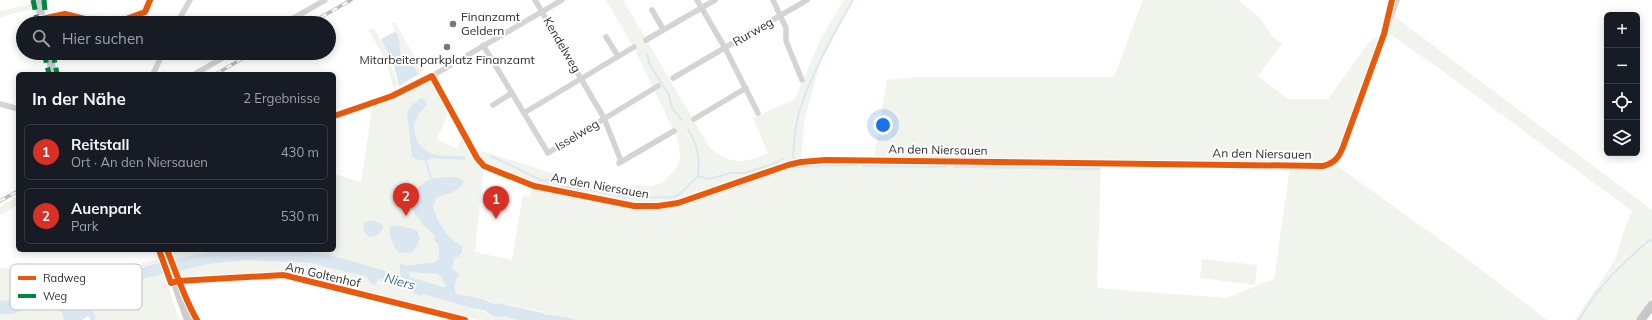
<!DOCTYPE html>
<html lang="de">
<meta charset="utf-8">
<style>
:root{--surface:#171b24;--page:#20242c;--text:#f1f3f6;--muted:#9ea1a6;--line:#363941;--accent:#d93025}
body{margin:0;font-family:Mulish,sans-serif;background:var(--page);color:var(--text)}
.controls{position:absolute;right:12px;top:12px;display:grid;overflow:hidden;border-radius:6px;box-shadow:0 2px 10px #0003}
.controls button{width:36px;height:36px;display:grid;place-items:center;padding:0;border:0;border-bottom:1px solid var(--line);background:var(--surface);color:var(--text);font:20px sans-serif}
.you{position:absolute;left:883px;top:125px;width:14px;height:14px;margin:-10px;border:3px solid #fff;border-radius:50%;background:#1a73e8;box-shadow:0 0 0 6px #1a73e833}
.badge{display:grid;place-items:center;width:26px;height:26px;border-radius:50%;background:var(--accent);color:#fff;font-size:13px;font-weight:700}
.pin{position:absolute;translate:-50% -33px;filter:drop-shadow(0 1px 2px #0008)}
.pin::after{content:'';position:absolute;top:21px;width:14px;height:12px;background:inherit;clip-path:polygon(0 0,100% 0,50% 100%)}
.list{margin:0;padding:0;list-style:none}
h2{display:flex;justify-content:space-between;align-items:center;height:52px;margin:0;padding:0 16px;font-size:17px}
h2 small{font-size:13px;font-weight:400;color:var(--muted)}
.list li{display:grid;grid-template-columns:26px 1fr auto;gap:12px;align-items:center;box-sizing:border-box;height:56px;margin:0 8px 8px;padding:0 8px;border:1px solid var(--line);border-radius:6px}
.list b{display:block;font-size:15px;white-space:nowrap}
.list p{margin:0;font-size:13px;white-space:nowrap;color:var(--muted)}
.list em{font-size:13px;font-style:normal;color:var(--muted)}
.icon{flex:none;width:22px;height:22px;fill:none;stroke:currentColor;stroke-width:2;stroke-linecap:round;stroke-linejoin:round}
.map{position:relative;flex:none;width:1652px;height:320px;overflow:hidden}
.search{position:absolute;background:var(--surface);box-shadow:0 2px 10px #0003;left:16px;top:16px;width:320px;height:44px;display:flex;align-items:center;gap:10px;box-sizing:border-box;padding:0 14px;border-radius:22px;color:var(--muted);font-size:15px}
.panel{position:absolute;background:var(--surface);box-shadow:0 2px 10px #0003;left:16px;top:72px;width:320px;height:180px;border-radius:6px}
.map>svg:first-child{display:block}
.green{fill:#f1f4ed;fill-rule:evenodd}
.water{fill:#dbe7f0;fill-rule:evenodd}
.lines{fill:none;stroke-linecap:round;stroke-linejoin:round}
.stream{stroke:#dbe7f0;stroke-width:2}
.street{stroke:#d4d4d4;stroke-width:5.5}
.secondary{stroke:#cdcdcd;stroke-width:8}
.primary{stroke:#c7c7c7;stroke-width:9}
.rail-casing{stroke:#bbb;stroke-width:3.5}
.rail{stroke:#fff;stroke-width:2;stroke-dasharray:6;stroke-linecap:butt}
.quiet{stroke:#00873e;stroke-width:5;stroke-dasharray:10 5;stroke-linecap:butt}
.cycleway-casing{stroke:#fff;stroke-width:8}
.cycleway{stroke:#e8590c;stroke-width:6}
.poi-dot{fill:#787878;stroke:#fff;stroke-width:1.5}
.labels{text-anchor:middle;stroke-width:4;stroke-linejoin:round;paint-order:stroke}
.poi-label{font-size:12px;fill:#2f2f2f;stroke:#fff;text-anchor:start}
.street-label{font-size:12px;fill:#2f2f2f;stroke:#fff}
.water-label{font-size:13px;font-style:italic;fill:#456d89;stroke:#fff}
.key{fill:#fff;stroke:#c1c1c1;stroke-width:1}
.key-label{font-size:11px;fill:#2f2f2f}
</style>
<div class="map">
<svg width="1652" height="320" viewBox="0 0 1652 320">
<rect width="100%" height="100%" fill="#fff"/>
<g class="green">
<path d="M145,0H153L149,14L127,23H87L61,18L48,21V15C66,7 80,14 98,16C113,17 128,15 141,9Z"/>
<path d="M606,0H623L710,148C730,165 745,164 768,153L753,118L795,99L821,38L844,0H853L821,60L804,121L801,162L874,158L887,80L915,77H1114L1143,0H1238L1258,16L1273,37L1282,44L1258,76L1288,99H1328L1370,41L1379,36V39L1333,163L1474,264L1547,320H576C572,318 550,314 545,315L543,312L498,303L495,304L493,302L464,295L458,296L445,287L330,255L291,250H334V174L361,182L373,103L432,76L450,109L437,139L457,149L465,131L477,153L478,150L568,178L627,186H654L664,181L675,170L679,163L680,155L678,140L633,46ZM1291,161L1274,279L1226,298L1097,288L1101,164ZM484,166L534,186L639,206L587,200L531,189L530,196L523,195L512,260L475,252Z"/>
<path d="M32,4L33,10L14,13L0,18V11Z"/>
<path d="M1394,16L1652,210V299L1637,320H1575L1614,262L1618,252L1622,236L1632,211L1440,69L1388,33Z"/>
<path d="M395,22L423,72L419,74L411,63L401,56L398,36L392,24Z"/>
<path d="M373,28C386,44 391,67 398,85L393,88C390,67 380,48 368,30Z"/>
<path d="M18,196V205L0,215V207Z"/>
<path d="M169,250H230L214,251L173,259Z"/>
<path d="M161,259L163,263L110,275L93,290L82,307C69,312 65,294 60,284L67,288L71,283L34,278C23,294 21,300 0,301V267C39,274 77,275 116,269C131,267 146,262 161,259Z"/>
<path d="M1202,259L1257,265L1255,285L1200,278Z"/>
<path d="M246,260L310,263L367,277L370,283L380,288V287L377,286L376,283L380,278L383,282L414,290L420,296L423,294L472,308L476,310H482L486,313L505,316L516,320H479L284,273L180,278L177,271L210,264Z"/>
<path d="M166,274L168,285L179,320H94L96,317L93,311L94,305L100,293L116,285Z"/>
<path d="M44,287H48L56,296L64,320H0V314C27,318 25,299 44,287Z"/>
</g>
<g class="water">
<path d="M396,31L399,39L401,56L411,63L419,74L399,86L394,66L381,39Z"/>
<path d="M421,98L424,99L427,105C424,109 419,112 417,117C409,133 420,152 437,155C446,157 456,156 465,156L466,160L431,158L426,161L416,159L412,156L407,112L411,106Z"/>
<path d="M446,177C453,177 461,176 464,183C458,193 447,193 437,197L433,206C436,221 448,239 462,246V253L454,260L452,267L460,275C454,280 454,287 456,294L479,298L495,304L498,303L543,313L545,315C550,314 572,318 576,320H516L505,316C496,320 490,312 482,310C478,309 476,310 472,308L423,294L420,296L414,294L413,290L383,282L380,278L376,283L377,286L380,287V288L370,283L367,277L310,263L246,260L210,264L116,285L100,293L94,305L93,311L96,317L94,320H91L88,316L82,320H64L56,296L48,287C25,288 33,319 0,314V301C21,299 23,294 34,278L66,279L71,283L67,288L60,284C65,294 68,311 82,307L102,277L131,271L173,259L214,251L230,250H291L309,252L330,255L397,274L400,273V263C413,269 421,261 433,263L438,260L439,252L438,244L435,242V236C423,224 399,204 417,188C426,179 434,178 446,177ZM409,272L437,274L442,277L446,286L444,287L410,277Z"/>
<path d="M369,220L375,221L383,225C383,233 376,237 369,237L364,232L363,224Z"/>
<path d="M396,225L417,230L420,238L417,246L411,253H399C394,246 387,236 390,227Z"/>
</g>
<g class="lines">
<g class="stream">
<path d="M647,54L650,65L669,95L672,108L682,120"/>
<path d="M491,156L541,180H554L566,187L585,189L632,198L673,197L680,194L698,176C700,156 698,147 688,129"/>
<path d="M795,159L793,156C794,141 795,125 800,110C811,74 834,33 853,0"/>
<path d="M426,161L431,178"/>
<path d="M863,166L946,167"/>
<path d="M796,167L856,165"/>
<path d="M955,167L1100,169"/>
<path d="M698,176L709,179L731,173H745L778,162L783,158"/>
<path d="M760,179L787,169"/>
<path d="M535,190L587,200"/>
<path d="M592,201L652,210"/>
<path d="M660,210L692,202L754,181"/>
<path d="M1579,320C1599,285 1619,267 1648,241L1652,240"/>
</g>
<g class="street">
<path d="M535,0L604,118L621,161"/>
<path d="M697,0L725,48L758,113"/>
<path d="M773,0L786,28V41L802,80"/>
<path d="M652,10L663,29"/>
<path d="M177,23L190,0"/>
<path d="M285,23L325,0"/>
<path d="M606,37L618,56"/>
<path d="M646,40L715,0"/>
<path d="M483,45L548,153L658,86"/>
<path d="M153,74L163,53"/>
<path d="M195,74L231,53"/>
<path d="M432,76L477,158L484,166L534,186L634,206L648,207L678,203L788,165L801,162L826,160L1323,166L1330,164L1339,157L1397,0"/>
<path d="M673,78L807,0"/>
<path d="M0,104L18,109"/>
<path d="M493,105L512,93"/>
<path d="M524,113L634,47"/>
<path d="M334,116L392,96L432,76L562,0"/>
<path d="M694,119L746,88"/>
<path d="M619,163L674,131"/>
<path d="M163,250L166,258"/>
<path d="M174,282L284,275L465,320"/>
</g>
<g class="secondary">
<path d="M38,0L43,23"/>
<path d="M49,53L53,74"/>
<path d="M166,258L188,320"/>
</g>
<path class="primary" d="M1641,320L1652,305"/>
<defs>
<g id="rail">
<path d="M311,23L351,0"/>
<path d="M216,74L252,53"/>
<path d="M0,201L18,191"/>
</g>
</defs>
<use href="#rail" class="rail-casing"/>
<use href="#rail" class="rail"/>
<g class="quiet">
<path d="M33,0L38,23"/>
<path d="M44,0L46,22"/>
<path d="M44,53L49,74"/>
<path d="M53,53L57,74"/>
</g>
<defs>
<g id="cycleway">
<path d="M37,20L65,14L89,20L126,19L145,12L150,0"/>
<path d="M334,116L392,96L432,76L477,158L484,166L534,186L634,206H658L678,203L788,165L801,162L826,160L1323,166C1335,163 1339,157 1343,147L1384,34L1392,0"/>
<path d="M159,250L171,283L178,281L284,275L465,320"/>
<path d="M167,250C177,274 184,298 197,320"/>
</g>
</defs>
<use href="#cycleway" class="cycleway-casing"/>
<use href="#cycleway" class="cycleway"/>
</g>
<g class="poi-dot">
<circle cx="453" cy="24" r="4"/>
<circle cx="447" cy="47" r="4"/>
</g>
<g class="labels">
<g class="poi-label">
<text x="461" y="21">Finanzamt<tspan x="461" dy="14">Geldern</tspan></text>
<text x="447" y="64" text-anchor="middle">Mitarbeiterparkplatz Finanzamt</text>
</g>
<g class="street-label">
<text transform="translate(753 32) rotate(-30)" y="4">Rurweg</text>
<text transform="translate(562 45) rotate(60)" y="4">Kendelweg</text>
<text transform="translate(577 135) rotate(-31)" y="4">Isselweg</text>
<text transform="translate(938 150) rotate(1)" y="4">An den Niersauen</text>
<text transform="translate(1262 154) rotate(1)" y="4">An den Niersauen</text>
<text transform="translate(600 186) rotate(10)" y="4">An den Niersauen</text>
<text transform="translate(323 275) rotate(13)" y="4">Am Goltenhof</text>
</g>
<g class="water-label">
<text transform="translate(400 281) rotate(15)" y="5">Niers</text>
</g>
</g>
<rect x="10" y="264" width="132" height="46" rx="6" class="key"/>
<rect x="18" y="276" width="18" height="4" fill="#e8590c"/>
<rect x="18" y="294" width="18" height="4" fill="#00873e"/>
<g class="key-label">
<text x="43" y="282">Radweg</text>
<text x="43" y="300">Weg</text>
</g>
</svg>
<div class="controls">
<button>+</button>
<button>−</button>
<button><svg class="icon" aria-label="locate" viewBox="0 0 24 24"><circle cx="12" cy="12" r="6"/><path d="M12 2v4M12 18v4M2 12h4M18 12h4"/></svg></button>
<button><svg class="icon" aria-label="layers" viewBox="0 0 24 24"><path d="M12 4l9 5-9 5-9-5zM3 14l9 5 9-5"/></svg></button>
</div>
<div class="you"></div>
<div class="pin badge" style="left:496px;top:219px">1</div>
<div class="pin badge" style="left:406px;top:216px">2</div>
<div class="search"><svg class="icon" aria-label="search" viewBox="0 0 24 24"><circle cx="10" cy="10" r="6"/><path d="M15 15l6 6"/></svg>Hier suchen</div>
<section class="panel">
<h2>In der Nähe<small>2 Ergebnisse</small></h2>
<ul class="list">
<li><span class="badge">1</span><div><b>Reitstall</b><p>Ort · An den Niersauen</p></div><em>430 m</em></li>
<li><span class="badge">2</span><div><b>Auenpark</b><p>Park</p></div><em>530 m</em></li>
</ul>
</section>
</div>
